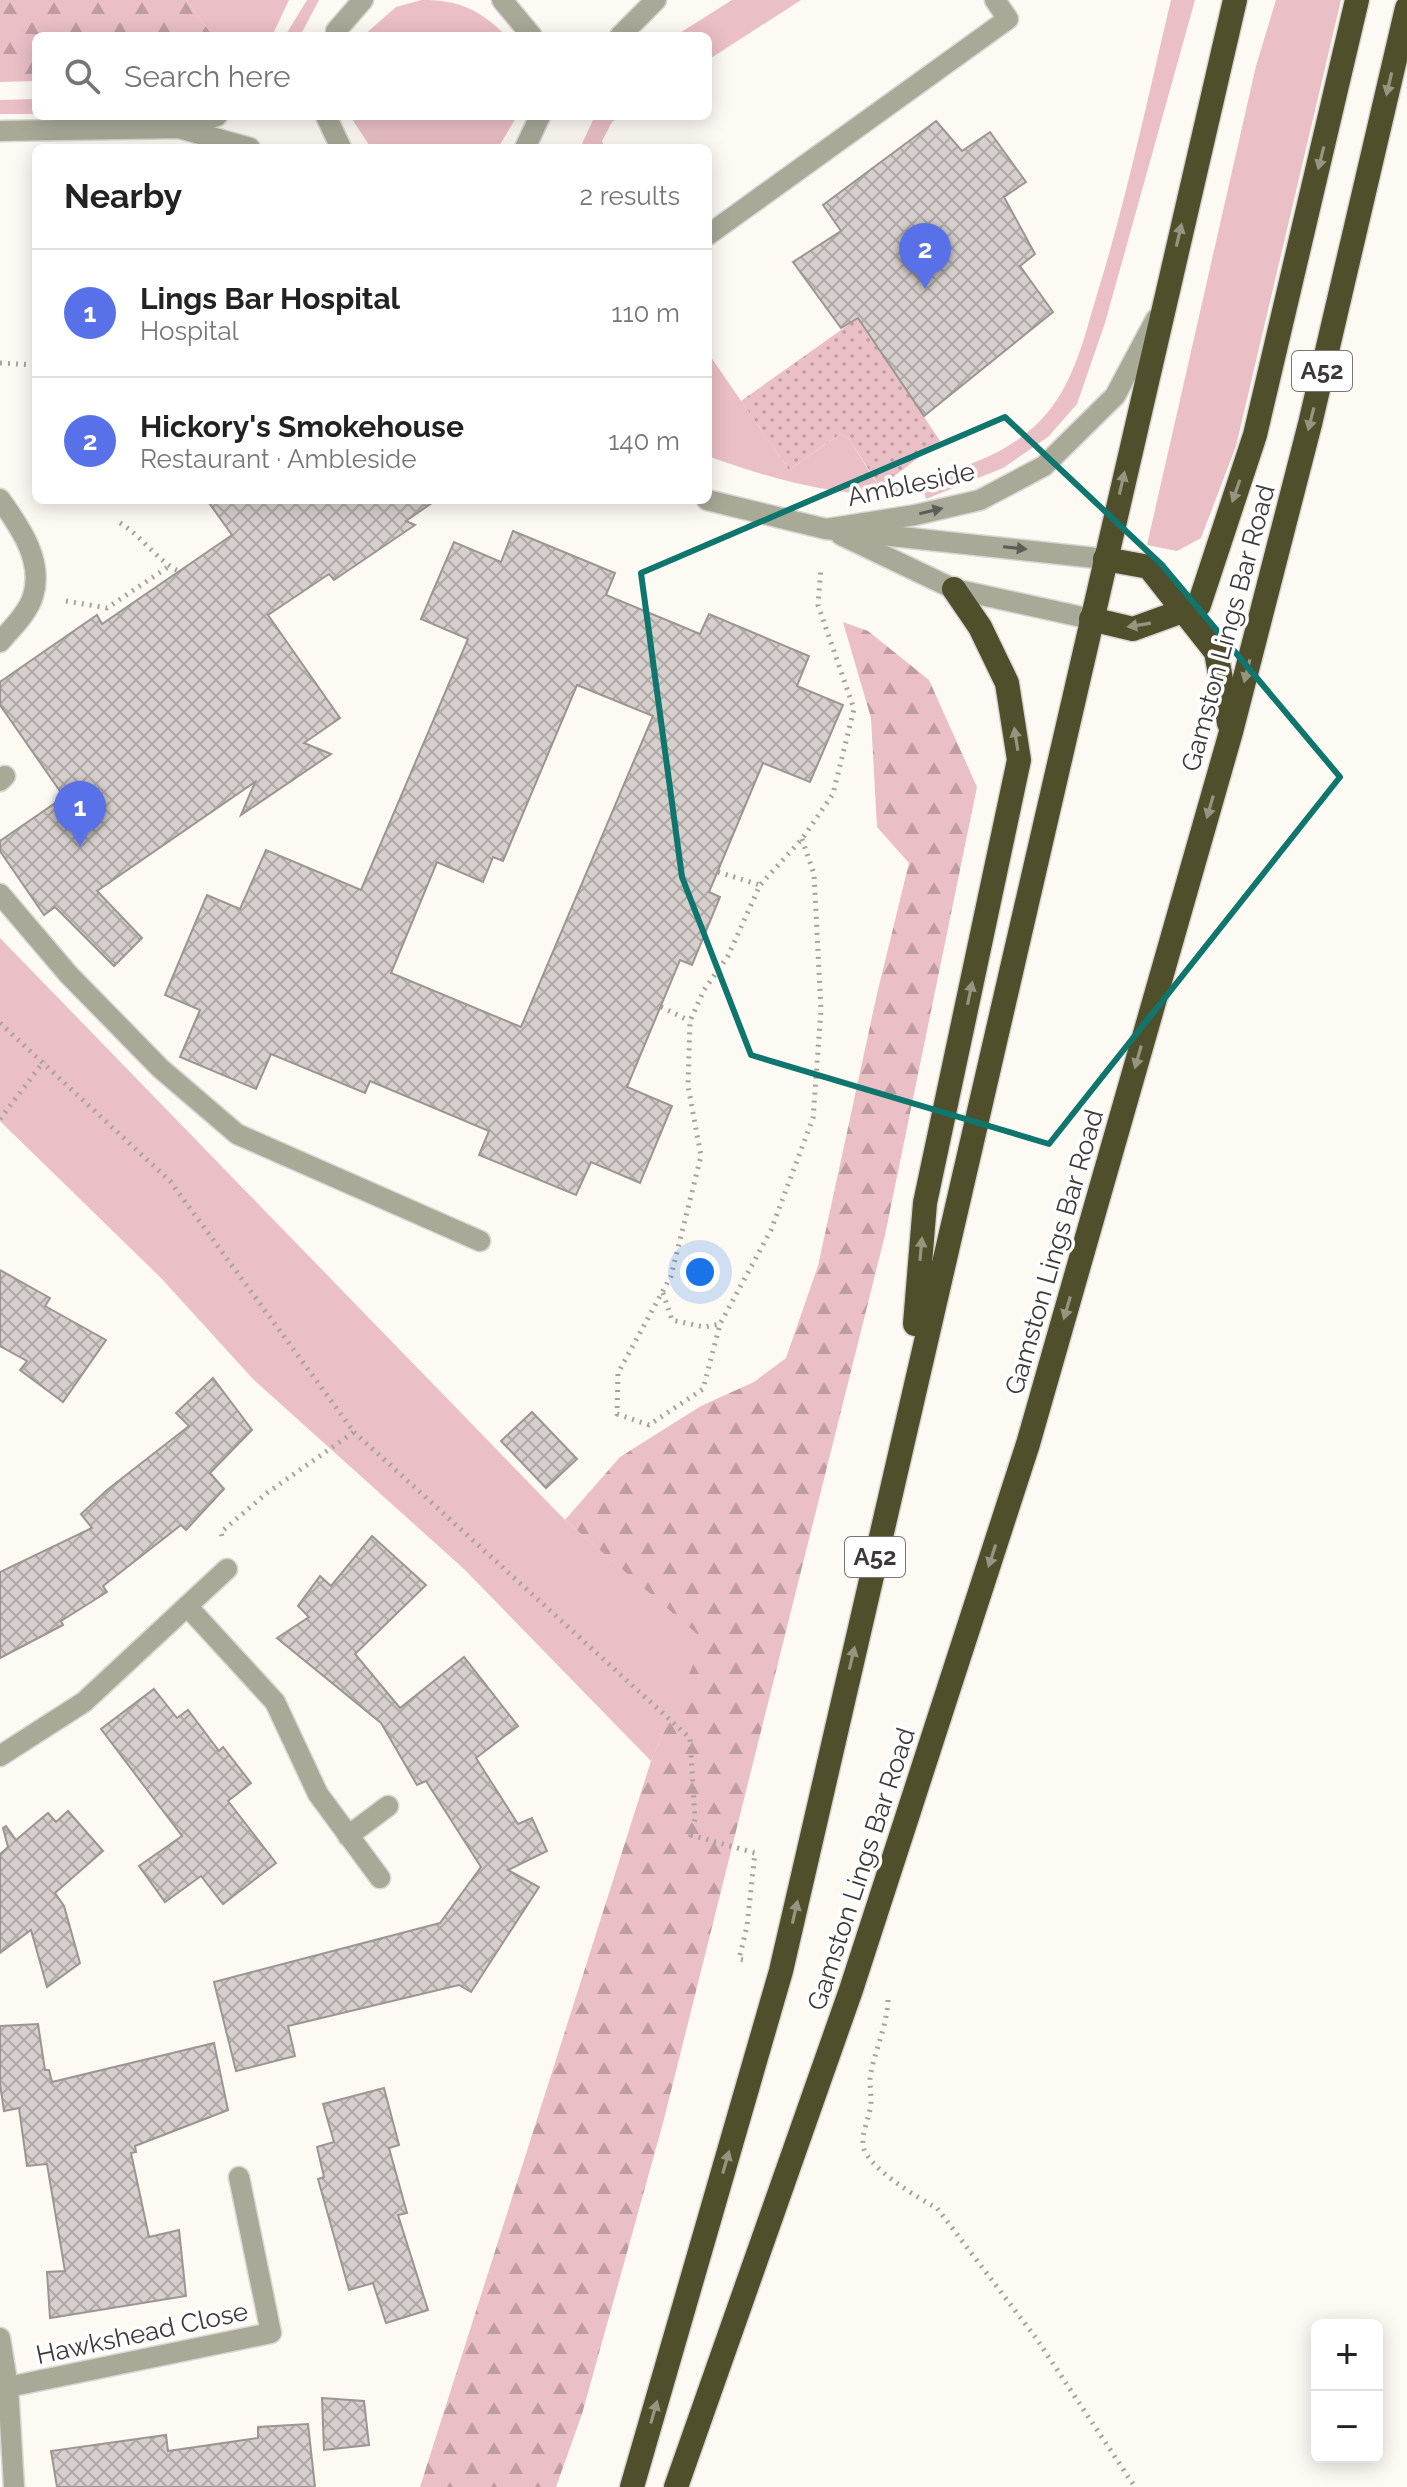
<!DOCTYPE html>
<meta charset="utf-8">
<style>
:root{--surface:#fff;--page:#f6f6f6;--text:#222;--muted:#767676;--line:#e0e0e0;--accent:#5971e8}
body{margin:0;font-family:Raleway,sans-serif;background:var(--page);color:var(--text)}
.controls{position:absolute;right:24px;bottom:24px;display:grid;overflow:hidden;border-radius:12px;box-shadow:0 4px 20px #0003}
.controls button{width:72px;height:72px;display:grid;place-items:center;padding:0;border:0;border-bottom:2px solid var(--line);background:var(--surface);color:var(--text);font:40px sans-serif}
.you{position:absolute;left:700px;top:1272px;width:28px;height:28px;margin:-20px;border:6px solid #fff;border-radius:50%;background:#1a73e8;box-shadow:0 0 0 12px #1a73e833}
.badge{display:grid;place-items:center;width:52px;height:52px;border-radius:50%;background:var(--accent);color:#fff;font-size:26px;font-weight:700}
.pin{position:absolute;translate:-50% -66px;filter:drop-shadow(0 2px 4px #0008)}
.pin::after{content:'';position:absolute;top:42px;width:28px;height:24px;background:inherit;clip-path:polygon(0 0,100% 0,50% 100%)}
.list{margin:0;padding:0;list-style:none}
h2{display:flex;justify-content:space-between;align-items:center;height:104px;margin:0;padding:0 32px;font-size:34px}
h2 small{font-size:26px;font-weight:400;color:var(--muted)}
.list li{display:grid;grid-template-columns:52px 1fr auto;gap:24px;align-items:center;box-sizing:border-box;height:128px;padding:0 32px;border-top:2px solid var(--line)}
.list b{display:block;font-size:30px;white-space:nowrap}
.list p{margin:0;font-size:26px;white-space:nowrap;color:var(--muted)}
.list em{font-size:26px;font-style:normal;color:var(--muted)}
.icon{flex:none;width:44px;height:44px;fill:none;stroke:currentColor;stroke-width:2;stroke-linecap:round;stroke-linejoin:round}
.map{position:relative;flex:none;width:1407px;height:2487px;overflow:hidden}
.search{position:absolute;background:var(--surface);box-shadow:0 4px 20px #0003;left:32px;top:32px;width:680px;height:88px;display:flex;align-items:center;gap:20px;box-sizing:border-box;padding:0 28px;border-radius:12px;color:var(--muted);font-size:30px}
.panel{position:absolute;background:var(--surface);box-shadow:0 4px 20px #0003;left:32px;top:144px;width:680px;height:360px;border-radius:12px}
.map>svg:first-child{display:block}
.green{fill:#eabfc5}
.forest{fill:url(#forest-firs)}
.park{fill:url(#park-dots)}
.building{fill:url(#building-cross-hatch);stroke:#9c9593;stroke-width:2;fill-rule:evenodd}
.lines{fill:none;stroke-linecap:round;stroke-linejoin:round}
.minor-casing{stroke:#dad7d2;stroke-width:23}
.highway-casing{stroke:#dad7d2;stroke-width:27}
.path{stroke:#a6a39f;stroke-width:5;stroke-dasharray:2 6;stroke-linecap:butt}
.minor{stroke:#a9a998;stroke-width:20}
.highway{stroke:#504f2c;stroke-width:24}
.oneway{fill:#969580}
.oneway2{fill:#5d5c56}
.marked{fill:none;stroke:#0f766e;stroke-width:6;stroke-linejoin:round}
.labels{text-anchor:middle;stroke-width:7;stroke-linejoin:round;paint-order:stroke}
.shield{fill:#fff;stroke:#767674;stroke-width:2}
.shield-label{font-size:24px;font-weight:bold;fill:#3c3b39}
.street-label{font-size:26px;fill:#3c3b39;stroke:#fff}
</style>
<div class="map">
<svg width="1407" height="2487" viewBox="0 0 1407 2487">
<defs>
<pattern id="forest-firs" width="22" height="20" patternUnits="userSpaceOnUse" patternTransform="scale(2)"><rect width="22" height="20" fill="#eabfc5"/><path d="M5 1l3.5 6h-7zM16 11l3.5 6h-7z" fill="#bf9ca1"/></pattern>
<pattern id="park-dots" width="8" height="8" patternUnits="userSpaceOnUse" patternTransform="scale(2)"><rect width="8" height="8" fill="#eabfc5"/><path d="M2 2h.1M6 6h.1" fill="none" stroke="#bf9ca1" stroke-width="1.8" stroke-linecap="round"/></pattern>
<pattern id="building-cross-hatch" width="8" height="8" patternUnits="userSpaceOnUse" patternTransform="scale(2)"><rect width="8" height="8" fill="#d6cfcc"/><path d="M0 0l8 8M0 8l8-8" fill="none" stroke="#afa9a7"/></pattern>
</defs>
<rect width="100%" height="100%" fill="#fdf9f3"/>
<g class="green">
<path d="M186,0H289L272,36H213Z"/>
<path d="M307,0H319L300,36H285Z"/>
<path d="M422,0C459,0 481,10 506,36H363L396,7Z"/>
<path d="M732,0H801L708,60V36H675Z"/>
<path d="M1171,0H1195L1105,323L1077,404L1048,437L1003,468L926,499L924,492C852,502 776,481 708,456V353L789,470L840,434L849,439L881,490C939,475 1008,461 1048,412C1074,380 1084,339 1095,301C1126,202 1147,101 1171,0Z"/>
<path d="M1276,0H1341L1236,446L1201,538L1177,551L1147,545L1256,66Z"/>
<path d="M36,99V114H0V100Z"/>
<path d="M350,116H517L498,148H371Z"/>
<path d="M595,116H621L612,122L602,141L605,148H580Z"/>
<path d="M0,938L565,1520L705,1640L651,1761L464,1569L253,1379L161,1278L0,1121Z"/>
</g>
<g class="forest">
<path d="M0,0H186L213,36H36V81L0,82Z"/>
<path d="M843,622L868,631L929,680L977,787L885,1235L663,2123L582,2414L556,2487H420L651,1761L704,1640L565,1520L620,1457L701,1406L754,1382L786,1358L818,1266L877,994L909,863L877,827L871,718Z"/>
</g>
<path class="park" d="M858,318L940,441L880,487L849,439L840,434L789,470L741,401Z"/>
<g class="building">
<path d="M936,121L962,151L990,132L1026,182L1004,197L1035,254L1020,266L1053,312L924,416L858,318L841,328L793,262L841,231L823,205Z"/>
<path d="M207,500H436L406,521L415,525L334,580L329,574L268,615L340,718L304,743L331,754L241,815L255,782L97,891L142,938L114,966L55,907L44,915L0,851V841L64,797L0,705V682L97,615L102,624L232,535Z"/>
<path d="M513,531L615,573L606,595L700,634L709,614L809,656L797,686L843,705L810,782L763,763L709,892L720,897L692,965L680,960L627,1087L672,1106L640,1183L591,1162L576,1195L479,1155L489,1131L370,1081L365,1093L271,1054L256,1089L180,1057L200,1010L165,995L207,895L240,909L266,850L361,890L468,639L421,619L454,542L501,562ZM577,685L653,716L521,1027L391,973L437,862L483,882L493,857L503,861Z"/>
<path d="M0,1270L50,1298L45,1306L106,1340L63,1402L20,1370L27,1361L0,1346Z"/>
<path d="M213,1378L252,1430L210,1473L224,1489L186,1530L181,1525L103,1586L107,1592L61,1621L63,1625L0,1658V1572L92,1528L81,1514L107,1490L189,1426L176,1413Z"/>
<path d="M532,1412L577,1459L546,1488L501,1441Z"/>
<path d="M372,1536L426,1585L355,1654L400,1708L464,1657L518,1726L476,1758L518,1824L532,1818L547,1851L508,1870L539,1887L471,1992L459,1985L288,2026L295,2056L236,2071L214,1982L440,1923L481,1867L426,1781L417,1785L381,1723L277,1638L309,1617L298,1606L320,1576L331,1586Z"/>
<path d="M154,1689L177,1718L188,1710L219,1751L223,1747L251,1783L228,1801L276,1863L223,1904L201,1876L165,1902L139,1866L182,1836L101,1729Z"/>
<path d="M68,1811L103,1851L55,1893L64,1906L80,1963L47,1987L31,1930L0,1953V1854L8,1847L3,1828L6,1826L16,1840L48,1813L56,1822Z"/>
<path d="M38,2024L45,2070H49L52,2082L214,2043L228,2110L135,2146L136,2152L131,2153L149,2237L179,2230L186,2296L50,2318L47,2272L65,2271L47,2164L27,2166L19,2108L4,2111L0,2084V2026Z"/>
<path d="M384,2088L399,2145L389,2148L407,2213L398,2215L428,2310L386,2323L373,2283L349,2290L318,2179L324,2177L317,2147L334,2142L323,2104Z"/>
<path d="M322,2398L364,2401L369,2445L324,2450Z"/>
<path d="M308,2424L315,2487H57L51,2451L166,2435L168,2451L258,2438V2427Z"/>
</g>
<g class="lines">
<defs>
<g id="minor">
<path d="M502,0L532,36"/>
<path d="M336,31L363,0"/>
<path d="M620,36L656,0"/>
<path d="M326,116L341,148"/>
<path d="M179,128L217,116"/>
<path d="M0,131L179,128L250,148"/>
<path d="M525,148L540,116"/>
<path d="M708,235L1008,19L995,0"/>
<path d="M0,499C19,526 44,560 33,596C28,613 11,629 0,642"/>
<path d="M707,500L826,529L1105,559"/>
<path d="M826,529L915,515L980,500L1044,466L1115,396L1156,319"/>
<path d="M841,535L954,589L1091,619"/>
<path d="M0,781L5,776"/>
<path d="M0,894L69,975L118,1025L160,1068L237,1134L480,1241"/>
<path d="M187,1606L275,1702L318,1794L380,1878"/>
<path d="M0,1756L84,1702L227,1569"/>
<path d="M348,1836L388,1806"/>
<path d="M0,2338L8,2387L14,2487"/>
<path d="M8,2387L271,2333L239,2177"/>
</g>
<g id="highway">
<path d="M1105,559L1149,567L1216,652L1229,723"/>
<path d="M1091,619L1133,629L1199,605L1255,435L1357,0"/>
<path d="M915,1324L925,1203L1019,760L1007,683L980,627L954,589"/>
<path d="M632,2487L781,1971L1235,0"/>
<path d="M676,2487L851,1990L1028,1444L1231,732L1310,424L1407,8"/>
</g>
</defs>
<use href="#minor" class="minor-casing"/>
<use href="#highway" class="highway-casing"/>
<g class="path">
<path d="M0,363L36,365"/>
<path d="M120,523C142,536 158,562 179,571"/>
<path d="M66,601L107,608L168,567"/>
<path d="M802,839L814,874L821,1010L813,1118L771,1230L720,1324L703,1389L649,1425L617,1414L618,1373L671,1276L701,1156L688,1086L690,1021L704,990L728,956L760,885L802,839L833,794L854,709L818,605L821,567"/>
<path d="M718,872L760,885"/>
<path d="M661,1007L690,1021"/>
<path d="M0,1023L170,1181L354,1432L267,1493L221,1532L222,1536"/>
<path d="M0,1119L44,1061"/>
<path d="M663,1293L672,1320L704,1327L720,1324"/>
<path d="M354,1432L690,1738L695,1819L691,1835L755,1853L747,1926L739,1959L748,1961"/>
<path d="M888,2000C887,2025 876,2048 871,2072C868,2084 873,2097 870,2109C868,2121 862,2132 863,2145C865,2166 919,2199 937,2208L1036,2338L1135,2487"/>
</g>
<use href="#minor" class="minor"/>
<use href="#highway" class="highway"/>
</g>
<defs><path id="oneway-solid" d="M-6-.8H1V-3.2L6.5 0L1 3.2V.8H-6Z" transform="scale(2)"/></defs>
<g class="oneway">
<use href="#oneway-solid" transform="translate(1389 84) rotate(103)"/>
<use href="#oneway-solid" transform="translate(1321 158) rotate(104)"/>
<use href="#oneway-solid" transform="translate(1179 235) rotate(-77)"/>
<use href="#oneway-solid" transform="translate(1311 419) rotate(104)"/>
<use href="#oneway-solid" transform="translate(1122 483) rotate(-77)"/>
<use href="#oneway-solid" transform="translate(1236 491) rotate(109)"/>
<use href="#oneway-solid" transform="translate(1139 625) rotate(171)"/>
<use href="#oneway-solid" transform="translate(1247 671) rotate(104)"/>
<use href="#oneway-solid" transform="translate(1016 739) rotate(-99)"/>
<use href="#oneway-solid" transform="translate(1210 807) rotate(106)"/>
<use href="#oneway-solid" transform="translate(970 993) rotate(-78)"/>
<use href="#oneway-solid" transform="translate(1138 1057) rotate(106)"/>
<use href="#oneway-solid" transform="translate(921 1249) rotate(-85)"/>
<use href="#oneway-solid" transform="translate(1067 1308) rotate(106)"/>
<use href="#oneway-solid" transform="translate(992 1556) rotate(108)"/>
<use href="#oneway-solid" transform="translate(852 1658) rotate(-77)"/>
<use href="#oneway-solid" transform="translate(795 1912) rotate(-77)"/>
<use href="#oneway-solid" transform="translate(726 2162) rotate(-74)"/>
<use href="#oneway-solid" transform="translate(654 2412) rotate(-74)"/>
</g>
<g class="oneway2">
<use href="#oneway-solid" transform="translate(931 511) rotate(-13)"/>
<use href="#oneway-solid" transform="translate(1015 548) rotate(6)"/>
</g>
<path class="marked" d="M1005,417L1162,565L1340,777L1049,1144L751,1055L682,877L641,573Z"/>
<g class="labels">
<g class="shield">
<rect x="1292" y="351" width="60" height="40" rx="6"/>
<rect x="845" y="1537" width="60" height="40" rx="6"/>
</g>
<g class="shield-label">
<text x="1322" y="379">A52</text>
<text x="875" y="1565">A52</text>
</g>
<g class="street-label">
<text transform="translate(911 484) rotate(-12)" y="9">Ambleside</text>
<text transform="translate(1228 628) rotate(-75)" y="9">Gamston Lings Bar Road</text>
<text transform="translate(1054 1252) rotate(-74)" y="9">Gamston Lings Bar Road</text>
<text transform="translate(861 1869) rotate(-72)" y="9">Gamston Lings Bar Road</text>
<text transform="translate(142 2333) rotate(-12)" y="9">Hawkshead Close</text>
</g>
</g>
</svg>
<div class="controls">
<button>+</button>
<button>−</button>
</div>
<div class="you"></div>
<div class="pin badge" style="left:80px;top:847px">1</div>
<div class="pin badge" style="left:925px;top:289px">2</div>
<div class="search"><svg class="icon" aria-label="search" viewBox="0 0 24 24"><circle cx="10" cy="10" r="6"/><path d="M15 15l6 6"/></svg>Search here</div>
<section class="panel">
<h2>Nearby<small>2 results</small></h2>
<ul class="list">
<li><span class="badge">1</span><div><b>Lings Bar Hospital</b><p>Hospital</p></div><em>110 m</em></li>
<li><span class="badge">2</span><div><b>Hickory's Smokehouse</b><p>Restaurant · Ambleside</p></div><em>140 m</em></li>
</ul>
</section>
</div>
